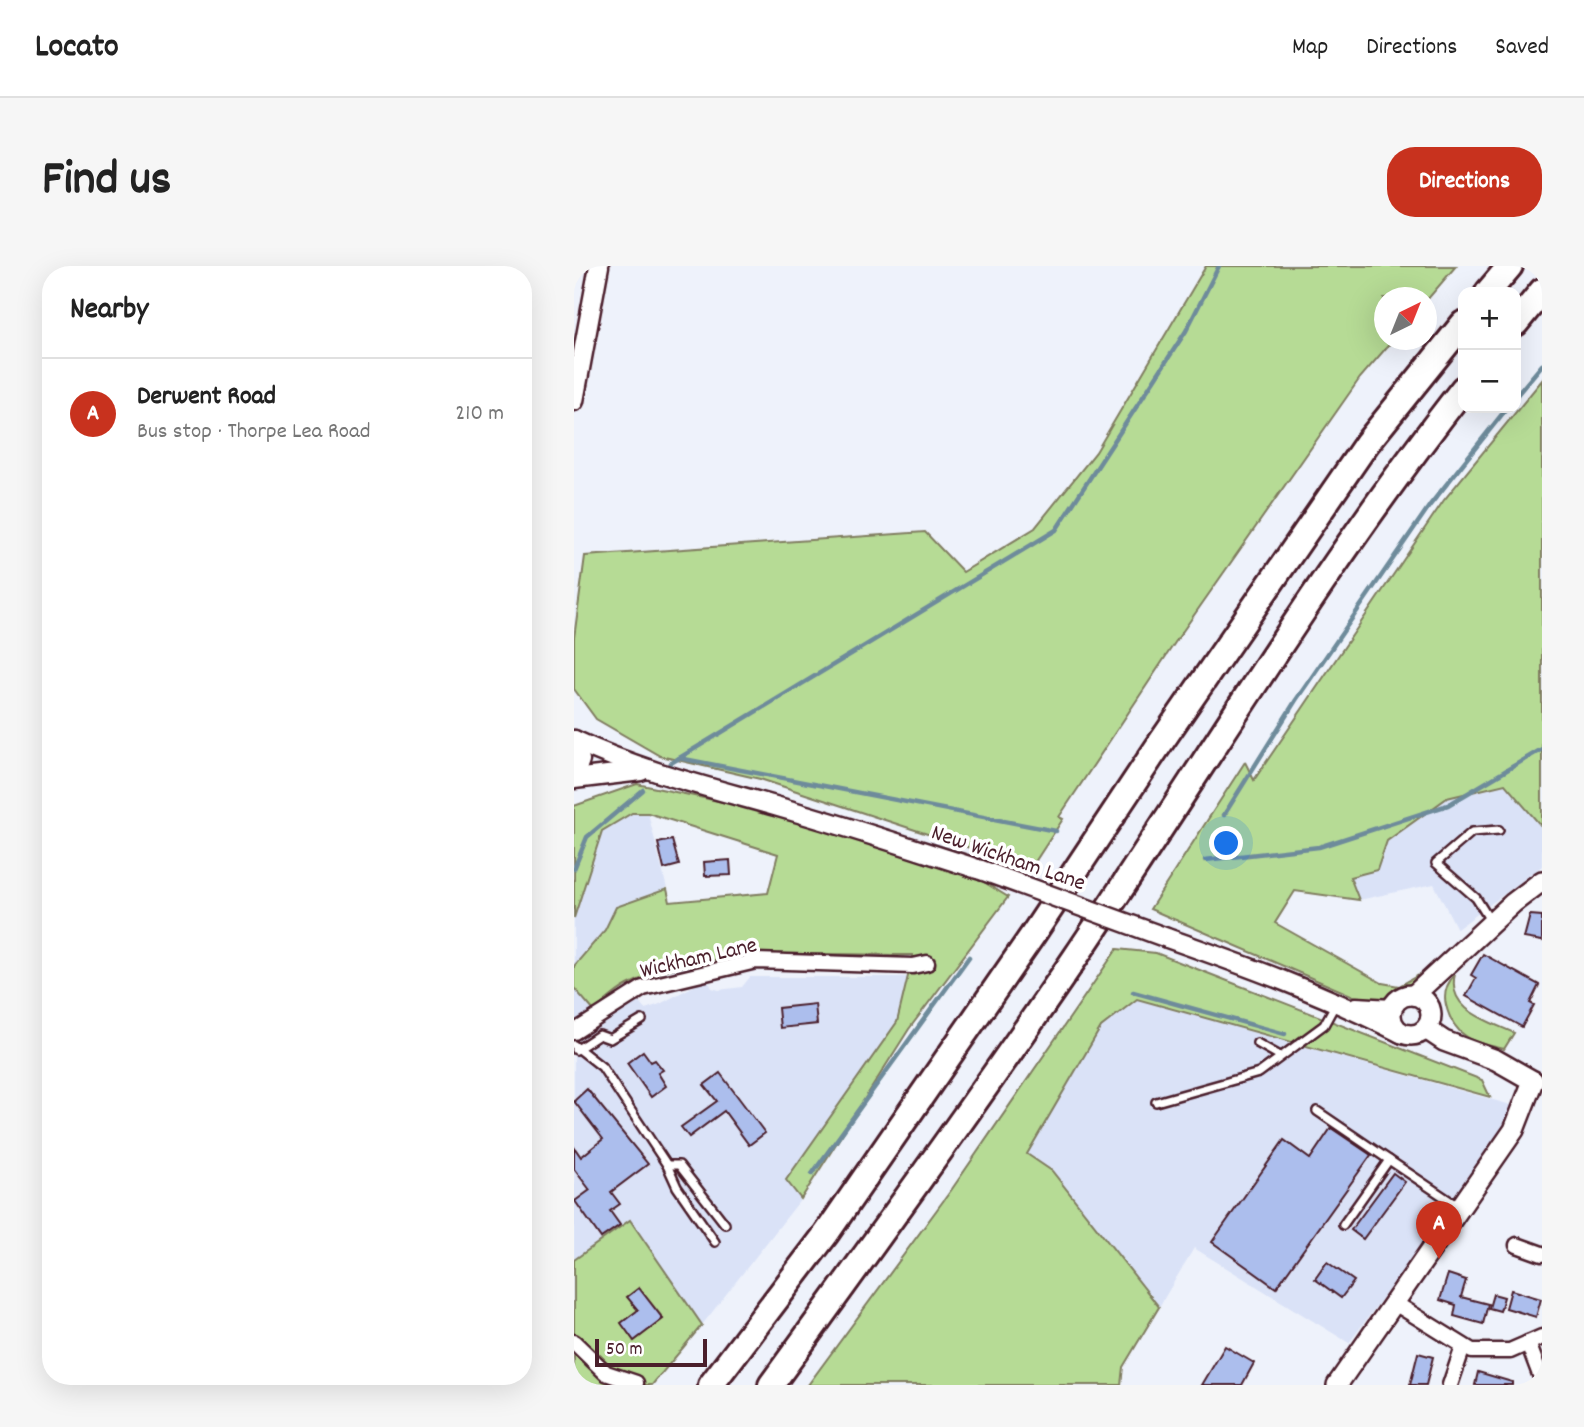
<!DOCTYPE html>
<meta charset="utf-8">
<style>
:root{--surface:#fff;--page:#f6f6f6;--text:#222;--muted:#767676;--line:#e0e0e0;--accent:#c8321e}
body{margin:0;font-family:Dekko,sans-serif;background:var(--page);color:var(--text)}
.controls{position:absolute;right:21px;top:21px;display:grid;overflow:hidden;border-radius:14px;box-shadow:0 7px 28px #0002}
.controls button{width:63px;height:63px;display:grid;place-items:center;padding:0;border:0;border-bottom:2px solid var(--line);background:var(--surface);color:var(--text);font:35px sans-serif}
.compass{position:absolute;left:800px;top:21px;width:63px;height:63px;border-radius:50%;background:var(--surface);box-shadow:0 7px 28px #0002;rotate:43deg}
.scale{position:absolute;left:21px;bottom:18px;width:112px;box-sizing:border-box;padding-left:7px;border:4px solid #4a1f2b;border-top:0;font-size:19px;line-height:24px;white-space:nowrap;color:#4a1f2b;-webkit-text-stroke:5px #fff;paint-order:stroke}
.you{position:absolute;left:653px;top:578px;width:24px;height:24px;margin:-18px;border:5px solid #fff;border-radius:50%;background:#1a73e8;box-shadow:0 0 0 10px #1a73e833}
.badge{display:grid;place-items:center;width:46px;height:46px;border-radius:50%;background:var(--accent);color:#fff;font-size:23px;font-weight:700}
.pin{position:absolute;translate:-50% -58px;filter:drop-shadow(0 2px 4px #0008)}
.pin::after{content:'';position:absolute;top:37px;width:24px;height:21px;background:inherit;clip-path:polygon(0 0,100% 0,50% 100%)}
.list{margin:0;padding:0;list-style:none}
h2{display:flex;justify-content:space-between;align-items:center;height:91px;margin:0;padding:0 28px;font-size:30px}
h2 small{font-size:23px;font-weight:400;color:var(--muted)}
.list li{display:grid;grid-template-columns:46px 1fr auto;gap:21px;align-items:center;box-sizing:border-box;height:112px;padding:0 28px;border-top:2px solid var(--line)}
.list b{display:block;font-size:26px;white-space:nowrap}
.list p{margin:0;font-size:23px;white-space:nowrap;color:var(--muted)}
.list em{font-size:23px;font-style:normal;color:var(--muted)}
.map{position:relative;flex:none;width:968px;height:1119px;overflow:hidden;border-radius:28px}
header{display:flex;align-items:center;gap:42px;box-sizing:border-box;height:98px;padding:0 35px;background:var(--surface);border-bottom:2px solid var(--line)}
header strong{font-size:33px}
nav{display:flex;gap:38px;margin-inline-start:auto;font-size:24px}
.intro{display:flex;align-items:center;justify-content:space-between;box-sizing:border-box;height:168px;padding:0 42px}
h1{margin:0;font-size:49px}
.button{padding:18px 32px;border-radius:28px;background:var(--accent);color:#fff;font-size:24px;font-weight:700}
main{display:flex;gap:42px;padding:0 42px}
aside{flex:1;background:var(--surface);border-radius:28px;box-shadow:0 7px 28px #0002}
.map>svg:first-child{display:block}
.built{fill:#dae2f7}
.green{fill:#b6db95;stroke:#807d60;stroke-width:2;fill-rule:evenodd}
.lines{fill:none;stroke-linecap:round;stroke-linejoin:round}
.stream{stroke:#6e8b9b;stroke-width:4.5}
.building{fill:#acbeed;stroke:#4a1f2b;stroke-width:2}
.service-casing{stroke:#4a1f2b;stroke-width:12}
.minor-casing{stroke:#4a1f2b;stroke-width:19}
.tertiary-casing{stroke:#4a1f2b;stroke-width:23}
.secondary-casing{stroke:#4a1f2b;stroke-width:24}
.motorway-casing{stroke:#4a1f2b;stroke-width:30}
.service{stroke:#fff;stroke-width:7}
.minor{stroke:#fff;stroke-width:14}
.tertiary{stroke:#fff;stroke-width:18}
.secondary{stroke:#fff;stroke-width:19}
.motorway{stroke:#fff;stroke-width:24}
.tertiary-bridge-casing{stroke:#4a1f2b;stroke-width:23;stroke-linecap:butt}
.tertiary-bridge{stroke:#fff;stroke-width:18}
.labels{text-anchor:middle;stroke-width:7;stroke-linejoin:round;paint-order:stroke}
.street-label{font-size:23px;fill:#4a1f2b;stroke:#fff}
</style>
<header>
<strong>Locato</strong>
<nav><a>Map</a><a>Directions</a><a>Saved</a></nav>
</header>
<div class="intro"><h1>Find us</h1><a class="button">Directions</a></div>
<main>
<aside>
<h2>Nearby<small></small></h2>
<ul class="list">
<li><span class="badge">A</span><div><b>Derwent Road</b><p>Bus stop · Thorpe Lea Road</p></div><em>210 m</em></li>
</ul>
</aside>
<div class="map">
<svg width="968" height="1119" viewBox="0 0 968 1119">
<rect width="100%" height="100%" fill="#eef2fb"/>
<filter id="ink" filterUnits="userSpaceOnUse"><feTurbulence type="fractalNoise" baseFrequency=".0143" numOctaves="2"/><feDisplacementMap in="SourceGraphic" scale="14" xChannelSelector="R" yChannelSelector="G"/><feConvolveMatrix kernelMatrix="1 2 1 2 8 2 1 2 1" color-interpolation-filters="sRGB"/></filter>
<g filter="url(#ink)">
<g class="built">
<path d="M931,518L968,561V600L883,663L860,618L785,634L775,611L803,604L813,575L873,532Z"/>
<path d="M58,547H74L93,623L42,641L31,664L0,700V652L28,565Z"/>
<path d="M176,711H334L323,756L212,914L227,933L128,1059L56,954L0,994V722L20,745L24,759L64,734L71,743L86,738L133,713L138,722L145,724L168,721Z"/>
<path d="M563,733L937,839L921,880L775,1077L620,982L585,1041L478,905L453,888L527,761Z"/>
</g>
<g class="green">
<path d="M632,0H882L853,34L852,32H810V74H819L786,112L604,372L485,551L489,553L457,602L186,513L86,490L22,453L0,423V372L11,290L351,266L389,306L461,262L522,186Z"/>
<path d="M968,114V561L931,518L873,532L813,575L803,604L776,611L785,634L721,625L701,657L808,717L825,720L859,701C838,730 819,734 784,732L576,643L671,496L680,514L870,234Z"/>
<path d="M63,518L163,539L322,585L405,613L434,631L335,763L227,933L212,914L323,756L339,689C253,689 132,679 54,719C42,725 31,736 20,745L0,722V700L31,664L42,641L93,623L96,636L194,627L204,588L74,547H58L28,565L0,652V540Z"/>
<path d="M543,683L582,687L908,814L916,831L563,733L527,761L453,888L478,905L585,1041L549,1101L547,1119H234L378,923Z"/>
<path d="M881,708C872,744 915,755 940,767L930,783C900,776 880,772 872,739C869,727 873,717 881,708Z"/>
<path d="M56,954L128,1059L78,1119H0V994ZM65,1022L89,1052L60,1074L64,1044L54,1031Z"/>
</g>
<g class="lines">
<g class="stream">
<path d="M942,130L968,99"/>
<path d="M105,492L482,565"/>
<path d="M97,497L482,264L612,65L645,0"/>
<path d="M650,549L722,434L856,239L933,142"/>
<path d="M631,594L745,581L874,539L968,483"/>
<path d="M0,603L13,571L69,524"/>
<path d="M559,726L711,768"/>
<path d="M238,908L395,691"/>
</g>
</g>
<g class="building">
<path d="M98,574L105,599L90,603L84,577Z"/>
<path d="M156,594L157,609L131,610L130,596Z"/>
<path d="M956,649L968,650V675L950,672Z"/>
<path d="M909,688L965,719L956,737L960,739L948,761L892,730L902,712L897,709Z"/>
<path d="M241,738L243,758L206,762L204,742Z"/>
<path d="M69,785L77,796L81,794L89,804L84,807L92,820L77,831L53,797Z"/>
<path d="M146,807L191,867L175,879L150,845L115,871L107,861L143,835L130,819Z"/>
<path d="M13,823L74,898L37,926L46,938L36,945L46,959L27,972L1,935L16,924L0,903V881L7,891L29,873L0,835Z"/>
<path d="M757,862L797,889L702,1022L638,976L710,874L736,893Z"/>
<path d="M819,907L831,916L789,973L777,964Z"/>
<path d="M753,996L780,1015L767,1032L741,1013Z"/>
<path d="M874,1008L892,1014L887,1031L914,1038L909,1058L880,1050L882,1039L866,1034Z"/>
<path d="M65,1022L89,1053L60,1075L47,1057L64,1044L53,1031Z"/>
<path d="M937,1024L967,1033L962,1051L932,1042Z"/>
<path d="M919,1028L930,1031L926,1045L915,1042Z"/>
<path d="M651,1080L680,1097L668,1119H628Z"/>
<path d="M844,1087L859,1091L852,1119H836Z"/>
<path d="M904,1106L938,1116V1119H901Z"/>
</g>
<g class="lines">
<defs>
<g id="service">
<path d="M917,656L902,632L862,597L898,566L925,564"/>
<path d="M683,777L706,790"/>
<path d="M0,779L28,801L93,899L103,921L141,976"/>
<path d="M2,784L25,769L36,773L68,754"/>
<path d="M582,836L685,807L750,759L762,737"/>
<path d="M743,845L815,894"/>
<path d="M93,899H105L151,958"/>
<path d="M769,959L815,894L885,941"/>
</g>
<g id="minor">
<path d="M0,766L69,722L182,695L339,700L353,697"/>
<path d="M943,979L968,988"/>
<path d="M819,1036L898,1085H936L968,1071"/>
<path d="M0,1076L32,1107L62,1117"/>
<path d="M954,1077L968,1114"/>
<path d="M876,1119L889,1081"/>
</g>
<g id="tertiary">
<path d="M0,135L25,0"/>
<path d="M0,474C66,505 138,522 208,542C275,561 341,583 407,604"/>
<path d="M0,474L6,494L0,511"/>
<path d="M0,513L67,505"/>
<path d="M593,672C673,700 752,729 827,767"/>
<path d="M782,741L818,743"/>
</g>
<g id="secondary">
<circle cx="837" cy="749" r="20"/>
<path d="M840,729L939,637L968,615"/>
<path d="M852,763L870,775L922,794L959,815"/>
<path d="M763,1119L940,864L959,815"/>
</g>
<g id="motorway">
<path d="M914,26L936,0"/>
<path d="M942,57L968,25"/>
<path d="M137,1119L252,968L458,670L583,482L793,177L889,58"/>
<path d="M197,1119C300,978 403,836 501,692C630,501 747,304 889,123"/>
</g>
</defs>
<use href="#service" class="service-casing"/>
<use href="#minor" class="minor-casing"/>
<use href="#tertiary" class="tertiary-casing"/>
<use href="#secondary" class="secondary-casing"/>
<use href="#motorway" class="motorway-casing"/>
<use href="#service" class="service"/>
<use href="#minor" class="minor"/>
<use href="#tertiary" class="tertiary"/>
<use href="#secondary" class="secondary"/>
<use href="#motorway" class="motorway"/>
<defs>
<path id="tertiary-bridge" d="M407,604L593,672"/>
</defs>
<use href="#tertiary-bridge" class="tertiary-bridge-casing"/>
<use href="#tertiary-bridge" class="tertiary-bridge"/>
</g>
</g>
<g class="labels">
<g class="street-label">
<text transform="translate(435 590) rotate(19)" y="8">New Wickham Lane</text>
<text transform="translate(124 690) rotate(-13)" y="8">Wickham Lane</text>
</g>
</g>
</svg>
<div class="controls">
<button>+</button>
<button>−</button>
</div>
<svg class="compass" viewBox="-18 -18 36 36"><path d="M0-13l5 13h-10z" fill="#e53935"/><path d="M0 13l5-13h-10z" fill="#767676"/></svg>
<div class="scale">50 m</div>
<div class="you"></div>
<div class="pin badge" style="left:865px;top:993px">A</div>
</div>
</main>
